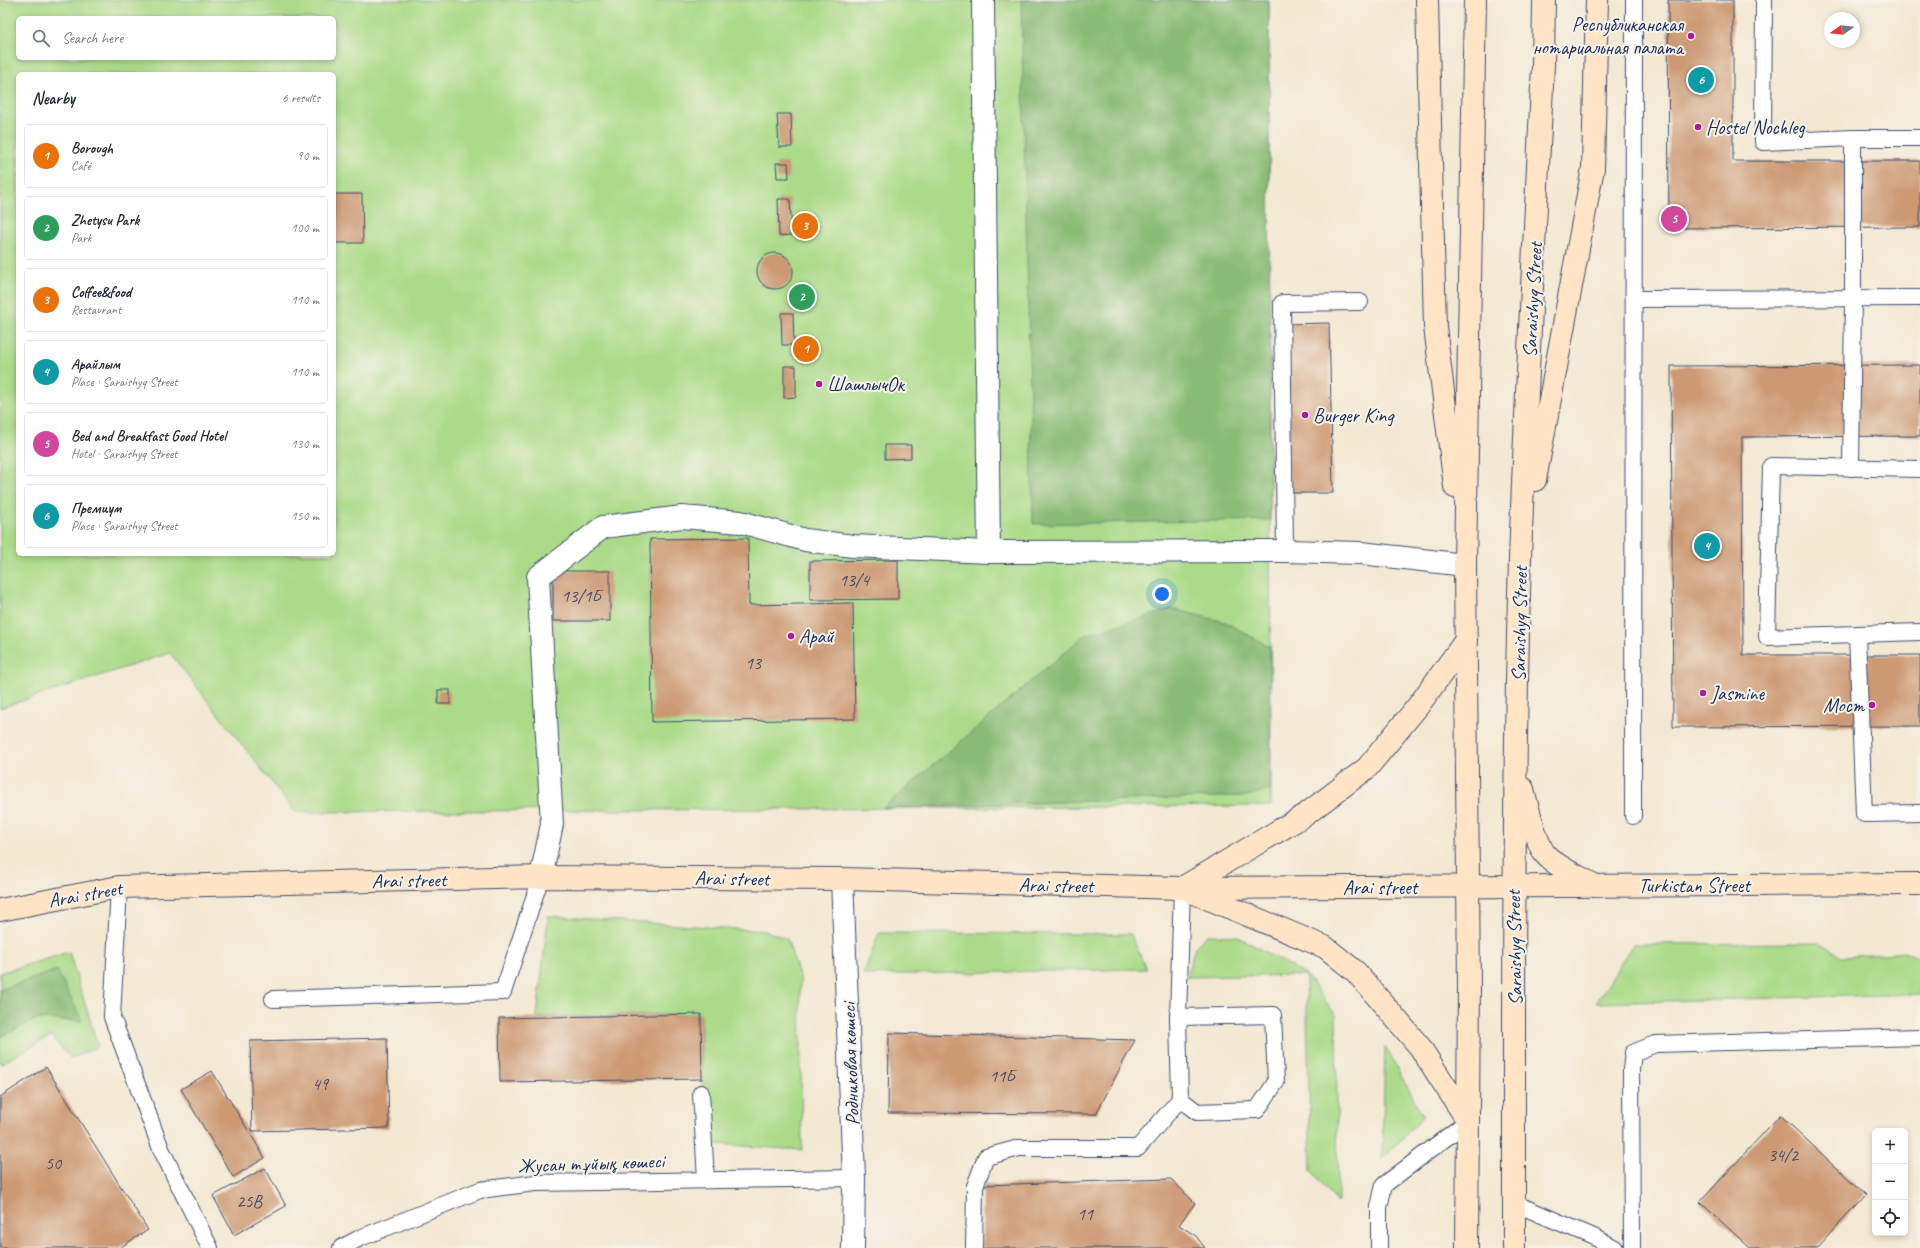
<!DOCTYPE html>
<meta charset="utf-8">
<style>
:root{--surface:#fff;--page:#f2f2f3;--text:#1f2937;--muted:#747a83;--line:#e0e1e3;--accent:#7c3aed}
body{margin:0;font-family:Caveat,sans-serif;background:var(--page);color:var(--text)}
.controls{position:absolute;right:12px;bottom:12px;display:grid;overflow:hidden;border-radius:6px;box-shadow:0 2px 6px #0003}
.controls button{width:36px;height:36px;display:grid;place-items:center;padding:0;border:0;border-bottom:1px solid var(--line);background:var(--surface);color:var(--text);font:20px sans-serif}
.compass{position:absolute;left:1824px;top:12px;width:36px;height:36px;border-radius:50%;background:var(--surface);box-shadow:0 2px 6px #0003;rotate:255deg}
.you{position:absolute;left:1162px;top:594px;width:14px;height:14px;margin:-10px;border:3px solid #fff;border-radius:50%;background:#1a73e8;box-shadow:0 0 0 6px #1a73e833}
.badge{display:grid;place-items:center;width:26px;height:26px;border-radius:50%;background:var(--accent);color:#fff;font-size:13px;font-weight:700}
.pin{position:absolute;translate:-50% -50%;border:2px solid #fff;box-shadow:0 1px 4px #0006}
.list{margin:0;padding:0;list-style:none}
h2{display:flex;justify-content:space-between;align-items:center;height:52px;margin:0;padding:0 16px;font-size:17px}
h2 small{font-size:13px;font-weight:400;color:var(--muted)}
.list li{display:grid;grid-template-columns:26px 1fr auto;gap:12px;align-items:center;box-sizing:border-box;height:64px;margin:0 8px 8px;padding:0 8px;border:1px solid var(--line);border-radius:6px}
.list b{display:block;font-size:15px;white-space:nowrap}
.list p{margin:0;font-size:13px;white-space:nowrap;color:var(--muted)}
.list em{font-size:13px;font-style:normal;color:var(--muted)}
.icon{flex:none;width:22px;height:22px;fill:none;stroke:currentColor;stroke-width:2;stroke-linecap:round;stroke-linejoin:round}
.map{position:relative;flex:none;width:1920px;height:1248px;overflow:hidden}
.search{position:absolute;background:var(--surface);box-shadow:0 2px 6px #0003;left:16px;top:16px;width:320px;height:44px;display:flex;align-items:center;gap:10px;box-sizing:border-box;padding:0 14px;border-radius:6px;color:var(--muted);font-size:15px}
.panel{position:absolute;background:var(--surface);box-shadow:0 2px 6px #0003;left:16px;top:72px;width:320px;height:484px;border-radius:6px}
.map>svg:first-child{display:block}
.green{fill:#abdb89;stroke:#638574;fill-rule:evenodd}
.forest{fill:#88bb75;stroke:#52756a}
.building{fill:#cc9973}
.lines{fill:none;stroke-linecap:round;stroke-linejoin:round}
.lane-casing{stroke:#3b4b6f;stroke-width:18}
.street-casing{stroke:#3b4b6f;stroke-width:24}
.secondary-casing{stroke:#3b4b6f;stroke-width:24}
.lane{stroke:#fff;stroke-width:16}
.street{stroke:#fff;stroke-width:22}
.secondary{stroke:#ffe4c6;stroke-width:22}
.poi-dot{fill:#b5179e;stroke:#f7f3e8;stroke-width:1.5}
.labels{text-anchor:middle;stroke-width:4;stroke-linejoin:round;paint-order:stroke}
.number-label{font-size:18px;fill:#474a63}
.poi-label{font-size:20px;fill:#1b2f5e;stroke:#f7f3e8;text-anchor:start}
.street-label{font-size:20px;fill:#1b2f5e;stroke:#f7f3e8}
</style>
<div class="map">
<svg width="1920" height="1248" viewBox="0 0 1920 1248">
<rect width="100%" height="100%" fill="#f7f3e8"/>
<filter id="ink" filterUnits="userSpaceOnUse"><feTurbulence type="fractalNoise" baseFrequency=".025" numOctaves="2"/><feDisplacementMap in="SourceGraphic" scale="8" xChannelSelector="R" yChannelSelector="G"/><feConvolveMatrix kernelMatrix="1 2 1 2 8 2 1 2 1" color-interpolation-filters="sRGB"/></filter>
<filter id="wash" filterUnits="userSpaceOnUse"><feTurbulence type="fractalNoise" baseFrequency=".012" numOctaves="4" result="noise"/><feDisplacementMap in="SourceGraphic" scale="16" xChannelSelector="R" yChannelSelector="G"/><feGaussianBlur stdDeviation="0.9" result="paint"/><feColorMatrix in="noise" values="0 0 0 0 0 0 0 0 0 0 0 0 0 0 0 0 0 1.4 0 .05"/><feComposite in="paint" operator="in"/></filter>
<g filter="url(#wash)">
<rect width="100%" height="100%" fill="#f3e8d2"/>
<g class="green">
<path d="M0,0H1269L1271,806L295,812L170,653L0,708ZM18,18H334V58H18ZM18,74H334V554H18Z"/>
<path d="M548,916L766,931L787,939L800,978L802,1150L715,1144L702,1079L701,1014L537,1017Z"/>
<path d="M879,933L1131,934L1146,969L863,975Z"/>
<path d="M1207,935L1237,936L1306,975L1336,1015L1338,1203L1311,1171L1306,975L1186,977L1195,947Z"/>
<path d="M1819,943L1843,957L1907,952L1920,959V994L1596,1003L1633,944Z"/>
<path d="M69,952L98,1046L71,1059L51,1036L0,1064V973Z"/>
<path d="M1385,1046L1423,1116L1382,1160Z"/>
</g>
<g class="forest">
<path d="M1021,0H1269L1270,520L1033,524Z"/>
<path d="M1172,609L1225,622L1270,647L1271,789L1247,796L883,808L1085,635Z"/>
<path d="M57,970L82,1021L37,1019L0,1037V990Z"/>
</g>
<g id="blocks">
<g class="building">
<path d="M1668,0H1733V161H1920V227L1669,228Z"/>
<path d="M777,114H791L792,147H779Z"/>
<path d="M776,163H788L789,178H777Z"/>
<path d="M334,194H362L363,243H334Z"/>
<path d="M778,199H790L792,235L779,236Z"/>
<circle cx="775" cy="271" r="18"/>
<path d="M781,313H793L794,345H782Z"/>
<path d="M1329,323L1333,493H1289L1284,324Z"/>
<path d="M1920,365V436L1742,437L1743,655H1920V726L1673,727L1671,366Z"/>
<path d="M784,366H796V397L784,398Z"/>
<path d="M885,445H911V458L885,459Z"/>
<path d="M748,538L749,605L853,603L855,719L652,722L650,539Z"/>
<path d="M898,560V599L810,600V561Z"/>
<rect x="553" y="571" width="57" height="50"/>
<rect x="438" y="690" width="12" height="14"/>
<path d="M701,1014L702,1079L500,1082L499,1018Z"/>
<path d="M889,1033L1135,1040L1096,1114L888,1113Z"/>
<path d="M387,1038L389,1128L252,1131L250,1041Z"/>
<path d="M46,1067L148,1230L119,1248H0V1097Z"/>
<path d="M212,1071L265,1158L233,1177L181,1089Z"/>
<path d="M1780,1115L1866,1195L1817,1248H1750L1700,1202Z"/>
<path d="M265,1168L286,1206L234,1235L213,1196Z"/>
<path d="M1171,1179L1195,1203L1179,1225L1196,1236L1205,1248H982L983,1185Z"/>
</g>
</g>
</g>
<g filter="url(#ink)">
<use href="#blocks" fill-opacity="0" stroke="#3b4b6f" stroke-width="1"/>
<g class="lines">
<defs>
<g id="lane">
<path d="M1764,0L1763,142L1853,138H1920"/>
<path d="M1634,299L1920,298"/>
<path d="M1851,468L1853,298V138"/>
<path d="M1920,469L1771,466L1767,637L1920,632"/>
<path d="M1285,551L1282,303L1360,302"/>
<path d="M1857,634L1864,814L1920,813"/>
<path d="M1633,816L1634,0"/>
<path d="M119,887L112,1017L161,1149L210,1248"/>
<path d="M273,999L503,992L541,877"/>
<path d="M1178,1017L1273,1015L1276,1082L1257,1110L1197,1112L1180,1099"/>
<path d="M701,1093L706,1180"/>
<path d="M1514,1203L1596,1238L1615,1248"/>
<path d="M341,1248L360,1238L480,1190L535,1183L854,1178"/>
<path d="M974,1248L975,1186L986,1157L1019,1148H1138L1180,1099L1178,1017L1182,888"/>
<path d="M1379,1248V1207L1384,1185L1468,1121"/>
<path d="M1632,1248L1631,1070L1633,1053L1655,1044L1920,1037"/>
</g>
<g id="street">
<path d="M983,0L989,552L1285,551L1361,553L1465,565"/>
<path d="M541,877L552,824L538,577L603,527L682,517L741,522L805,540L853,546L989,552"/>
<path d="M842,879L854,1178L853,1248"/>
</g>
<g id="secondary">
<path d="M1427,0L1435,327L1455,487"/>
<path d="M1535,480L1593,168L1597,0"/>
<path d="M1523,789C1526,802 1537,845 1545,854C1555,866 1578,876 1592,884"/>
<path d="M1182,888L1305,815L1367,768L1418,706L1466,640"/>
<path d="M1192,892L1325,947L1356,972L1420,1047L1468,1121"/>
<path d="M0,910L119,887L541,877L842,879L1182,888L1920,884"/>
<path d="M1467,1248L1469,986L1465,565L1475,0"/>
<path d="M1514,1248C1514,1018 1513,788 1520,559C1526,395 1535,230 1543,66L1544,0"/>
</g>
</defs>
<use href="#lane" class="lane-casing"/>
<use href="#street" class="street-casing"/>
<use href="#secondary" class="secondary-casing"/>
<use href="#lane" class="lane"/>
<use href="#street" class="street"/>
<use href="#secondary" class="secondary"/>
</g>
</g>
<g class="poi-dot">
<circle cx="1691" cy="36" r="4"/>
<circle cx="1698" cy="127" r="4"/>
<circle cx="819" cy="384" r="4"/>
<circle cx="1305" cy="415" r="4"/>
<circle cx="791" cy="636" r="4"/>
<circle cx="1703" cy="693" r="4"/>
<circle cx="1872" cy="705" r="4"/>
</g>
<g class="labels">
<g class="number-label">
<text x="854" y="586">13/4</text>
<text x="581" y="602">13/1Б</text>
<text x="753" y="669">13</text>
<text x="1002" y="1082">11Б</text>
<text x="320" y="1090">49</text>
<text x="1783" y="1161">34/2</text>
<text x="53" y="1169">50</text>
<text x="249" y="1207">25В</text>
<text x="1085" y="1220">11</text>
</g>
<g class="poi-label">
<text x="1683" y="31" text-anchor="end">Республиканская<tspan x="1683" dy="23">нотариальная палата</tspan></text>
<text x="1706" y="134">Hostel Nochleg</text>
<text x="827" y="391">ШашлычОк</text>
<text x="1313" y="422">Burger King</text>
<text x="799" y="643">Арай</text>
<text x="1711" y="700">Jasmine</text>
<text x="1864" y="712" text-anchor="end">Мост</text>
</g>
<g class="street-label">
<text transform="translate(1532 300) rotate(-87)" y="7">Saraishyq Street</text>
<text transform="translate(1519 624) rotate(-89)" y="7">Saraishyq Street</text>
<text transform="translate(732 878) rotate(1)" y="7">Arai street</text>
<text transform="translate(409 880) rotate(-1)" y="7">Arai street</text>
<text transform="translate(1056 885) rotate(1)" y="7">Arai street</text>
<text x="1694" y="892">Turkistan Street</text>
<text x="1380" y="894">Arai street</text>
<text transform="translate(85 894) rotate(-10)" y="7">Arai street</text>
<text transform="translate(1514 948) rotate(-91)" y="7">Saraishyq Street</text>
<text transform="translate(850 1064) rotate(-92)" y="7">Родниковая көшесі</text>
<text transform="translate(591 1163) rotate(-2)" y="7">Жусан тұйық көшесі</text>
</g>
</g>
</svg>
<div class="controls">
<button>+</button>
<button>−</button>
<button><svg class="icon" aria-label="locate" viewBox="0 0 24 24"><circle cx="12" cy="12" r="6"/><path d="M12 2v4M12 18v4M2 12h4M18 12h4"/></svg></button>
</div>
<svg class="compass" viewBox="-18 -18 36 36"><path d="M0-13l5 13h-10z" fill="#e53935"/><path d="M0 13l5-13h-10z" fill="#747a83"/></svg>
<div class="you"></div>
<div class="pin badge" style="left:806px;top:349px;background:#e8710a">1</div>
<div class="pin badge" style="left:802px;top:297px;background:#2e9e5b">2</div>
<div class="pin badge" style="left:805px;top:226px;background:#e8710a">3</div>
<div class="pin badge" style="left:1707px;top:546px;background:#0f9aa8">4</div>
<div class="pin badge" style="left:1674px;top:219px;background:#d1479c">5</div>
<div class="pin badge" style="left:1701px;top:80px;background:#0f9aa8">6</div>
<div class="search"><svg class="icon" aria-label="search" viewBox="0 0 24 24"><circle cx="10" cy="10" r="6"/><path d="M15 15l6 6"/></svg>Search here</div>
<section class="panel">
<h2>Nearby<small>6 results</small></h2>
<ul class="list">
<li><span class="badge" style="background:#e8710a">1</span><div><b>Borough</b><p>Café</p></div><em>90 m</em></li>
<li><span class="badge" style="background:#2e9e5b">2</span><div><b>Zhetysu Park</b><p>Park</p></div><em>100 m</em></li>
<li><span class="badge" style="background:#e8710a">3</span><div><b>Coffee&amp;food</b><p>Restaurant</p></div><em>110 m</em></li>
<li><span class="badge" style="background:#0f9aa8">4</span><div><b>Арайлым</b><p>Place · Saraishyq Street</p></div><em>110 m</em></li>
<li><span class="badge" style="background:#d1479c">5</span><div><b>Bed and Breakfast Good Hotel</b><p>Hotel · Saraishyq Street</p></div><em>130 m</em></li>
<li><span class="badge" style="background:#0f9aa8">6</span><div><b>Премиум</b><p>Place · Saraishyq Street</p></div><em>150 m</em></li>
</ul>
</section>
</div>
